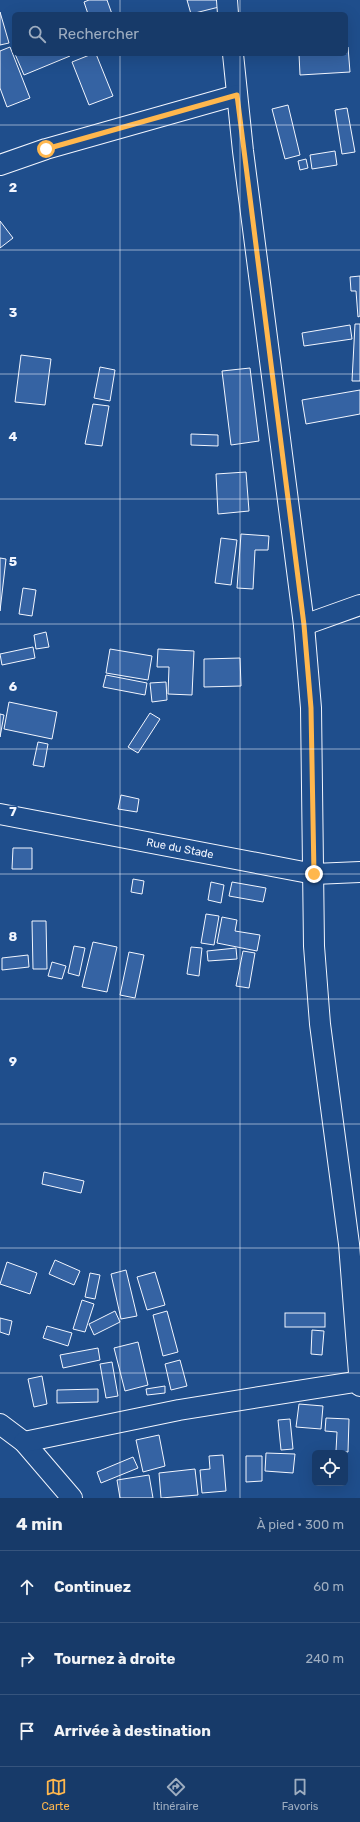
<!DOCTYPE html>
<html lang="fr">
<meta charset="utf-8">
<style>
:root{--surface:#173a69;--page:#244571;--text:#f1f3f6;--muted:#9eadc0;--line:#36547d;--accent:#ffb74d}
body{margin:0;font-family:Rubik,sans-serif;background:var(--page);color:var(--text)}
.controls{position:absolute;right:12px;bottom:12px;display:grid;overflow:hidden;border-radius:6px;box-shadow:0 4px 16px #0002}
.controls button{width:36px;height:36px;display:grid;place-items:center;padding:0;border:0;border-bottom:1px solid var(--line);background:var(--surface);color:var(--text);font:20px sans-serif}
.stop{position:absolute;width:12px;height:12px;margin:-9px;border:3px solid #ffb74d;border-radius:50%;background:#fff}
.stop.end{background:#ffb74d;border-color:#fff;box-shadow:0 1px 4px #0008}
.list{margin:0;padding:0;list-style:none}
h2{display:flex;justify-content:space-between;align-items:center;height:52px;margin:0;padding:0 16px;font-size:17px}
h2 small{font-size:13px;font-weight:400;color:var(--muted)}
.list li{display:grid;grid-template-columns:26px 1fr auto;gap:12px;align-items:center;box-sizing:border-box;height:72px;padding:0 16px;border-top:1px solid var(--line)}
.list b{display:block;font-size:15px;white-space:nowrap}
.list em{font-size:13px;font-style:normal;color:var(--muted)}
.icon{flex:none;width:22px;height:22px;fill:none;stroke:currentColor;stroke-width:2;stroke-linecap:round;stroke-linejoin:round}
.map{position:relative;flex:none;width:360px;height:1498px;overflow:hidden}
.search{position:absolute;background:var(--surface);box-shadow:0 4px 16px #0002;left:12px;right:12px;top:12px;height:44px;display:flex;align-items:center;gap:10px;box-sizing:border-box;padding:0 14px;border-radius:6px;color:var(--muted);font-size:15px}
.sheet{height:268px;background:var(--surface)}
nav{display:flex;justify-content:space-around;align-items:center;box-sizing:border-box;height:56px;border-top:1px solid var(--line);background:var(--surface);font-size:11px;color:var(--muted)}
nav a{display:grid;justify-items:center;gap:2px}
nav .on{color:var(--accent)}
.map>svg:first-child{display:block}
.building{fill:#3563a3;stroke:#f2f6ff}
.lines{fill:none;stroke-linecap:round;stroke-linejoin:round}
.street-casing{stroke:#f2f6ff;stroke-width:22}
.street{stroke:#1f4e8c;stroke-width:20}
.route{stroke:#ffb74d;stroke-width:5}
.grid{fill:none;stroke:#f2f6ff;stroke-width:1;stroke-opacity:0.55}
.labels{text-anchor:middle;stroke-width:3;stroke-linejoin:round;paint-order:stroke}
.street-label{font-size:11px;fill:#f2f6ff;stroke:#1f4e8c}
.grid-label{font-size:13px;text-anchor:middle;font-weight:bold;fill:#f2f6ff;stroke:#1f4e8c;stroke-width:3;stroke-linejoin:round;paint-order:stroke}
</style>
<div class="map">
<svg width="360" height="1498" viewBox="0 0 360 1498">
<rect width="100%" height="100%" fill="#1f4e8c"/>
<g class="building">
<path d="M89,0H107L112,14H88L84,2Z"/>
<path d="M187,0H218L219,7L191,14Z"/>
<path d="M0,12L9,43L0,45Z"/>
<path d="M10,47L30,98L7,107L0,88V51Z"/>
<path d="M346,47H348L350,72L300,75L299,54H346Z"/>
<path d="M15,54H69L70,56L24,75Z"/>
<path d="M92,54H96L113,96L89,105L72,62Z"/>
<path d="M288,105L300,155L285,159L272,109Z"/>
<path d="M347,108L355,152L342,154L335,110Z"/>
<path d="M335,151L337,165L312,169L310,155Z"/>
<path d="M306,159L308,168L300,170L298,161Z"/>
<path d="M0,221L13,238L0,248Z"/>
<path d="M360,276V316L358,317L356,291H351L350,277Z"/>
<path d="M355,324H360V381H352Z"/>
<path d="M350,325L352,339L304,346L302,333Z"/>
<path d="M21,355L51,359L45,405L15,402Z"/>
<path d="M100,367L115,370L110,401L94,398Z"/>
<path d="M250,368L259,441L231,445L222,371Z"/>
<path d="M360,390V414L306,424L302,400Z"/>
<path d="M93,404L109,406L102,446L85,444Z"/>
<path d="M191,434L218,435V446L191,445Z"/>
<path d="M246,472L249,511L218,514L216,474Z"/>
<path d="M241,534L269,536L268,550H255L253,589L237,588Z"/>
<path d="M221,538L237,540L231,585L215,583Z"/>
<path d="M0,558L6,559L0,611Z"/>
<path d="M23,588L36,590L32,616L19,614Z"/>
<path d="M46,632L49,647L36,649L34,635Z"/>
<path d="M33,647L35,658L2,665L0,654Z"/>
<path d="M110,649L152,656L148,680L106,673Z"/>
<path d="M158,649L194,651L192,695L168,694L169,667H157Z"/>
<path d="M240,658L241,686L204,687V659Z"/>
<path d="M106,675L147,683L145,695L103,687Z"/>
<path d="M166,682L167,700L152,702L150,683Z"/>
<path d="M9,702L57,712L52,739L4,729Z"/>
<path d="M150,713L160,719L138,753L128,747Z"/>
<path d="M0,714L4,715L0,737Z"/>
<path d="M38,742L48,744L44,767L33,765Z"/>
<path d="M121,795L139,799L137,812L118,809Z"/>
<path d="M13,848H32V869H12Z"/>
<path d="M133,879L144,881L142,894L131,892Z"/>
<path d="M211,882L224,885L221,903L208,900Z"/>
<path d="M232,882L266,888L263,902L229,896Z"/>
<path d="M206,914L219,916L214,945L201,943Z"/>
<path d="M222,917L237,920L235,931L260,935L257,951L217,943Z"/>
<path d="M32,921H46L47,969H33Z"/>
<path d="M93,942L117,947L107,992L82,987Z"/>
<path d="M74,946L85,948L79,976L68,973Z"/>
<path d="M191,947L202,948L199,976L187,974Z"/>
<path d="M236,948L237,959L208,961L207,951Z"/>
<path d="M243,951L255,953L249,988L236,986Z"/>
<path d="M129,952L144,955L135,998L120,995Z"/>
<path d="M28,955L29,967L2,970V958Z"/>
<path d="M52,962L66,966L62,979L48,976Z"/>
<path d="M44,1172L84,1181L81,1193L42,1184Z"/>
<path d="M55,1260L80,1271L74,1285L49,1274Z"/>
<path d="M7,1262L37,1273L30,1294L0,1284Z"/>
<path d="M126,1270L137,1316L121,1319L111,1274Z"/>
<path d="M155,1272L165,1305L147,1310L137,1277Z"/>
<path d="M90,1273L100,1275L95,1299L85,1297Z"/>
<path d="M82,1300L94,1304L85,1332L73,1329Z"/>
<path d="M115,1311L120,1322L94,1335L89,1324Z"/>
<path d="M167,1311L178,1352L163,1356L153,1315Z"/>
<rect x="285" y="1313" width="40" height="14"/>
<path d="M0,1318L12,1321L9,1335L0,1332Z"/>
<path d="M47,1326L72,1333L68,1346L43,1338Z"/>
<path d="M312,1330L324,1331L322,1355L311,1354Z"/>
<path d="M138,1342L148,1385L125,1391L114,1348Z"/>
<path d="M98,1348L100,1360L63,1368L60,1355Z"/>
<path d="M180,1360L187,1386L171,1390L165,1364Z"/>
<path d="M112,1362L118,1396L106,1398L100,1364Z"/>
<path d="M42,1376L47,1404L34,1407L28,1379Z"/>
<path d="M165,1386V1393L147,1395L146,1389Z"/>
<path d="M98,1389V1402L57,1403V1390Z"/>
<path d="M299,1404L323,1406L321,1429L296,1427Z"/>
<path d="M326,1418L349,1419L348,1452L336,1451L337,1432L325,1431Z"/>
<path d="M290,1419L293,1449L281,1450L278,1420Z"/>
<path d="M159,1435L165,1466L143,1472L136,1440Z"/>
<path d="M266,1453L295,1454L293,1473L265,1471Z"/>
<path d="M223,1455L226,1491L202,1493L200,1470L210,1469L209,1456Z"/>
<path d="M246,1456H262V1481L246,1482Z"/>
<path d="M133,1457L138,1468L101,1483L97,1472Z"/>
<path d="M195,1469L198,1495L161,1498L159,1473Z"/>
<path d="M149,1475L153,1498H120L117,1480Z"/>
</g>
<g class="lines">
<defs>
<g id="street">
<path d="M227,0L228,14"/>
<path d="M233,54L243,151L304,625L311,708L314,946L320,1024L349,1244L360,1386"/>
<path d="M0,165L46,149L237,95"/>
<path d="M304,625L360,605"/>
<path d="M0,814L314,874L360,872"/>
<path d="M0,1424L24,1442L72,1498"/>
<path d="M24,1442L179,1410L360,1381"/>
</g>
</defs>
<use href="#street" class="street-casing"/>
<use href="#street" class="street"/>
</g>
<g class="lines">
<path class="route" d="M46,149L237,95L304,625L311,708L314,874"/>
</g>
<path class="grid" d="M120,0V14M240,0V14M120,54V1498M240,54V1498M0,125H360M0,250H360M0,374H360M0,499H360M0,624H360M0,749H360M0,874H360M0,999H360M0,1124H360M0,1248H360M0,1373H360"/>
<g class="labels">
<g class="street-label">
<text transform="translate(180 848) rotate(11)" y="4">Rue du Stade</text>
</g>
</g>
<g class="grid-label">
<text x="13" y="192">2</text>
<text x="13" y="317">3</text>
<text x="13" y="441">4</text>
<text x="13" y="566">5</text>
<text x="13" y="691">6</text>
<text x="13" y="816">7</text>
<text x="13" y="941">8</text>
<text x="13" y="1066">9</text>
</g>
</svg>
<div class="controls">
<button><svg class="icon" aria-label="locate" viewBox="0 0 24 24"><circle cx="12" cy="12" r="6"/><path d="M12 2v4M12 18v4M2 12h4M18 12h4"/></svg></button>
</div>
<div class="stop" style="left:46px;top:149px"></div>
<div class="stop end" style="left:314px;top:874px"></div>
<div class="search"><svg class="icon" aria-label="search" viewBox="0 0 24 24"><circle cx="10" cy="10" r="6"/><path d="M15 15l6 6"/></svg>Rechercher</div>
</div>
<section class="sheet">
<h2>4 min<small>À pied · 300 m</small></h2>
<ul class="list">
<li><svg class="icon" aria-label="ahead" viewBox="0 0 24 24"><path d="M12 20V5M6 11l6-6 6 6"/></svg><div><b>Continuez</b></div><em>60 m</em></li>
<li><svg class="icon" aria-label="right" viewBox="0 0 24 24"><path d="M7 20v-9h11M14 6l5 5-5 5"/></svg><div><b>Tournez à droite</b></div><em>240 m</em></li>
<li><svg class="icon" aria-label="arrive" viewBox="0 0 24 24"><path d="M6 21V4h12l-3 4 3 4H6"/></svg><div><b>Arrivée à destination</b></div></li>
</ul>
</section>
<nav>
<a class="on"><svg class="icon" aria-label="map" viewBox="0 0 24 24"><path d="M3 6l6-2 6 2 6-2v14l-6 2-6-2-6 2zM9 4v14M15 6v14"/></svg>Carte</a>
<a><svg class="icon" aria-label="directions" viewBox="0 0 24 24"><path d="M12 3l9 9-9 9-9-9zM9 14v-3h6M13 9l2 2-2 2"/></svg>Itinéraire</a>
<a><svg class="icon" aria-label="saved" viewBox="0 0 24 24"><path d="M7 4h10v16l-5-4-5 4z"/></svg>Favoris</a>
</nav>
